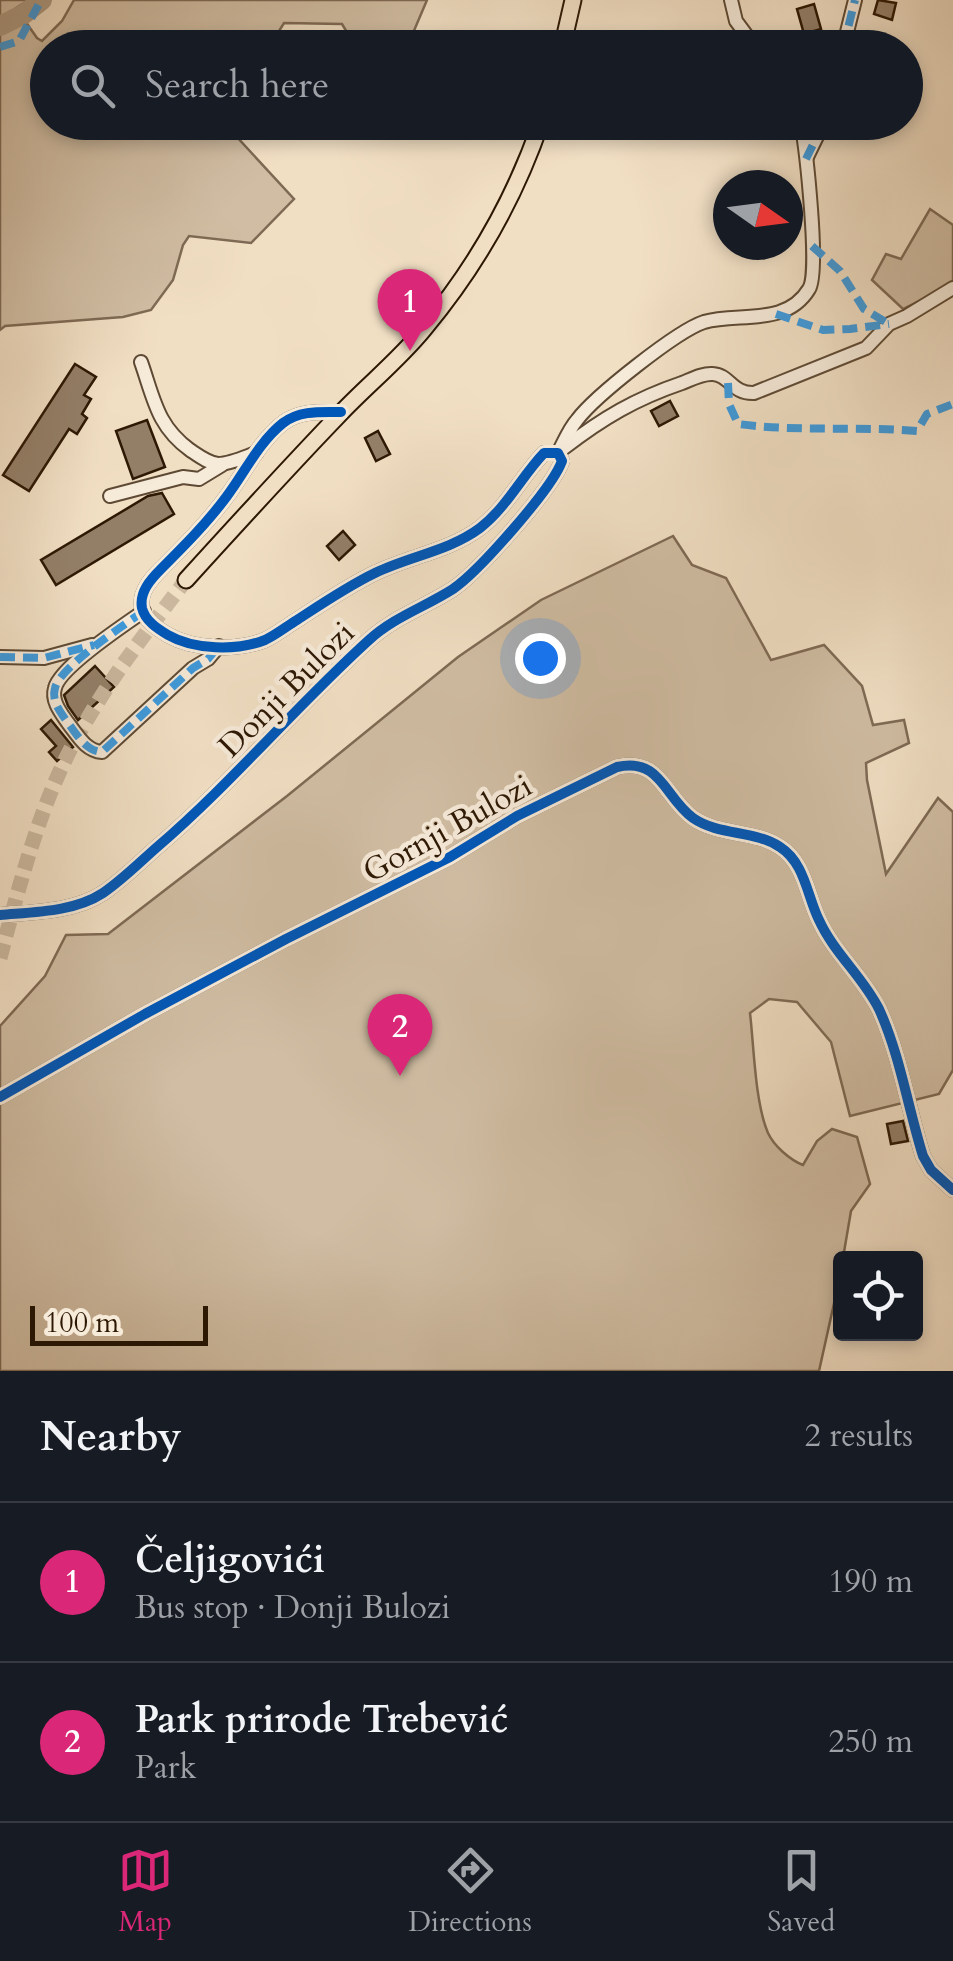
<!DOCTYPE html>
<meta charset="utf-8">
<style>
:root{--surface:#171b24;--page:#20242c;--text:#f1f3f6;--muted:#9ea1a6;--line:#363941;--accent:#db2777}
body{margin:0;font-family:Cardo,serif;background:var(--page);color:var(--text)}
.controls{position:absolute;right:30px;bottom:30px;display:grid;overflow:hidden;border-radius:10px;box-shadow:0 5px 15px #0003}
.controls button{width:90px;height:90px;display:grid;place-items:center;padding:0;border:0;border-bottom:2px solid var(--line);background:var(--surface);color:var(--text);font:50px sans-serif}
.compass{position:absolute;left:713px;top:170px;width:90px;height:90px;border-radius:50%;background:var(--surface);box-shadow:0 5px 15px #0003;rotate:104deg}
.scale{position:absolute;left:30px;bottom:25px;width:178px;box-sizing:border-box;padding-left:10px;border:5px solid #2d1804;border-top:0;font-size:28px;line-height:35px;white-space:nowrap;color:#2d1804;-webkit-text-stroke:8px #f6ead9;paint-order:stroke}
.you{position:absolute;left:540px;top:658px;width:35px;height:35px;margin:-25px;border:8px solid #fff;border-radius:50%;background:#1a73e8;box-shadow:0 0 0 15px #1a73e833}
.badge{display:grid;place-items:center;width:65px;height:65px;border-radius:50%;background:var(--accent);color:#fff;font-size:32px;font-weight:700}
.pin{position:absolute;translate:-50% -82px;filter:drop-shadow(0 2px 5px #0008)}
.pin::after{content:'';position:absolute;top:52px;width:35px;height:30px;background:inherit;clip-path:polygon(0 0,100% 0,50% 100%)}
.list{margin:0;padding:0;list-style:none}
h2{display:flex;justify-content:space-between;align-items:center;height:130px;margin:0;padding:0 40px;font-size:42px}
h2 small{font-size:32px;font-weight:400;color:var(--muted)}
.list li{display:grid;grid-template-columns:65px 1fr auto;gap:30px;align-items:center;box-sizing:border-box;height:160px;padding:0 40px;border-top:2px solid var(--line)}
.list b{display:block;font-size:38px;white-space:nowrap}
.list p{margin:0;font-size:32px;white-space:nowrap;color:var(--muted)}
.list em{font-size:32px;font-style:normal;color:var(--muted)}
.icon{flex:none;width:55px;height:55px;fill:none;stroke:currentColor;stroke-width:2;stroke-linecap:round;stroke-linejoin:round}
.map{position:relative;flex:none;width:953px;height:1371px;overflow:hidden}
.search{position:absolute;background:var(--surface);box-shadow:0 5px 15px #0003;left:30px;right:30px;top:30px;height:110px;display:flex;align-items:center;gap:25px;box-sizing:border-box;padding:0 35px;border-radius:55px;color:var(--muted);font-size:38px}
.sheet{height:450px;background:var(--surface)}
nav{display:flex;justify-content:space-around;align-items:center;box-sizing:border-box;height:140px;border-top:2px solid var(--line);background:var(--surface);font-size:28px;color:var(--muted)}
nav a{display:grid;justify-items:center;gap:5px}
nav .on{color:var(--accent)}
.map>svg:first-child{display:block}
.green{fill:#d0bda3;stroke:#7e6a54;stroke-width:2.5}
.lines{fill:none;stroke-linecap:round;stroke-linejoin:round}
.river{stroke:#ae9b83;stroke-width:20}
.building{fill:#937f68;stroke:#2d1804;stroke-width:2.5}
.major-tunnel{stroke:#cab79e;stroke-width:15;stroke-dasharray:15 8;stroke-linecap:butt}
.minor-casing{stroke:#5e4a34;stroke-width:16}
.major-casing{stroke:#2d1804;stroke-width:19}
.minor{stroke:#f6ead9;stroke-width:12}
.major{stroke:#f1dfc4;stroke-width:15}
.quiet{stroke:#3d9add;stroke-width:8;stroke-dasharray:15 8;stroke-linecap:butt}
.cycleway-casing{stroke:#f6ead9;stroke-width:16}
.cycleway{stroke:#0057b8;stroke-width:10}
.labels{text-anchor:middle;stroke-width:9;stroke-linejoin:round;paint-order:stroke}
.street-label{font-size:32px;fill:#2d1804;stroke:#f6ead9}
</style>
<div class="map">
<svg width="953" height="1371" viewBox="0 0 953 1371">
<rect width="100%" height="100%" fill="#f1dfc4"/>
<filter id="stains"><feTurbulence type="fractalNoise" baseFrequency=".002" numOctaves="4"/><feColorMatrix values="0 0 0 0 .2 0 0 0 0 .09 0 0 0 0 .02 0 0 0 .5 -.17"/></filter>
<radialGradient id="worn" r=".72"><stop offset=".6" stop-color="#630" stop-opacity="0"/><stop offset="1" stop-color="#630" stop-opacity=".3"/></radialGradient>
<g class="green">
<path d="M0,0H29L16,8L37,38L42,41L62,21L74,0H427L413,33L417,47H356L342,24L284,23L269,47L48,48V122L224,123L294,199L251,243L189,236L183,245L173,280L151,310L123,317L5,326L0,330Z"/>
<path d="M930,209L953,225V284L903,309L872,280L886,254L901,259Z"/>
<path d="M673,536L692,565L726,578L771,660L824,645L862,686L873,725L904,720L909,743L866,763L867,780L886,874L938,798L953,812V1070L939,1094L850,1116L831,1042L797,1002L769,999L750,1013C754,1047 755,1103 768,1133C774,1146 790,1160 803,1165L817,1141L832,1129L857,1137L870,1184L851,1211L843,1258H840L837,1290L819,1371H0V1026L45,976L66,935L108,934L287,796L458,657L541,600Z"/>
</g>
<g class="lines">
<path class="river" d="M0,26L24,14L42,0"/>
</g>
<g class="building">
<path d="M878,0L896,3L892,20L874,14Z"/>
<path d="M814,4L821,29L804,34L797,9Z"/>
<path d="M75,364L96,377L84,395L91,399L82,414L87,418L77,434L69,429L29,491L3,475Z"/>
<path d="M670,401L678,416L659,426L651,411Z"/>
<path d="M147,420L165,467L133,479L116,431Z"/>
<path d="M378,431L390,454L376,461L365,438Z"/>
<path d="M162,493L174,514L56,585L41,560L148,496Z"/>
<path d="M343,531L355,545L339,560L327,546Z"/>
<path d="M95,666L114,687L78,720L68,706L64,695Z"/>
<path d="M51,720L73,747L57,761L49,752L56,746L41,729Z"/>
<path d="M903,1121L908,1141L891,1144L887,1124Z"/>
</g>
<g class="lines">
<path class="major-tunnel" d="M0,958C20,884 39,806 76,739C107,682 147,631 186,580"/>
<defs>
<g id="minor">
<path d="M731,0L736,21L756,48"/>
<path d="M843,48L855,0"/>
<path d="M807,157L824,122"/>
<path d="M141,362C154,399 157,426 190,450C199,456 208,463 218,464C230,464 245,457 256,453"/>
<path d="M564,448C603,418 635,399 682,383C692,379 703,373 713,374C730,375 732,394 754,393L866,348L889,324L907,316L953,288"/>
<path d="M558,453C564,442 569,429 577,420C595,396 677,331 704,322C738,312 786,327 809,289C820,272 806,148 801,122"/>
<path d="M110,496L183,477L199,479L222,465"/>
<path d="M144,611C124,625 60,667 55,688C51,701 61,713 68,723C78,736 86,751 102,752L193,668L208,659L219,646"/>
<path d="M0,657L44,658L92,645"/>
<path d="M0,915C34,912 74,912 103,893C122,880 139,863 156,848C231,784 295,707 369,640C394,617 425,607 453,589C478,572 552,489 562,461L558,453H544C522,476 506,508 480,528C449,551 410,556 375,573C348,586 323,603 297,620C287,626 276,635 265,640C237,651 194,650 168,635C158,629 145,621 142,608C139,592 151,579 161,569C184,546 208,522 227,496C245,472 259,442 283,423C300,410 321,412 341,412"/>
<path d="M0,1097L145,1014L286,939L450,857L517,816L617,767C661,757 664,797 693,818C719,836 755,830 780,847C805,863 807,896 819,920C834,953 863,977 879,1009C900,1055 908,1108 923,1156L931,1170L953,1190"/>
</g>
<g id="major">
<path d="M562,48L573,0"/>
<path d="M186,580C236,525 286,470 338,416C366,386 398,361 424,329C475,268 515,198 541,122"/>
</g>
</defs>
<use href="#minor" class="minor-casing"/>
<use href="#major" class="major-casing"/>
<use href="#minor" class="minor"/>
<use href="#major" class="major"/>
<g class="quiet">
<path d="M0,47L19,41L41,0"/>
<path d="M843,48L855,0"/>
<path d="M806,159L824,122"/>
<path d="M812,246L840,271L864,309L889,324"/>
<path d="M776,314L823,330L850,329L889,324"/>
<path d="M728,383L729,404L738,424C798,432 857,426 917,431L927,414L953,404"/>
<path d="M144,611C124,625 60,667 55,688C51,701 61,713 68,723C78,736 86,751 102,752L193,668L208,659L219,646"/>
<path d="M0,657L44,658L94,645"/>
</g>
<defs>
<g id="cycleway">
<path d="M0,915C34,912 74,912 103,893C122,880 139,863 156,848C231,784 295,707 369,640C394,617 425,607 453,589C478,572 552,489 562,461L558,453H544C522,476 506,508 480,528C449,551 410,556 375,573C348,586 323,603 297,620C287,626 276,635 265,640C237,651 194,650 168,635C158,629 145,621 142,608C139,592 151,579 161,569C184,546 208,522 227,496C245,472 259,442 283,423C300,410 321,412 341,412"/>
<path d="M0,1097L145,1014L286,939L450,857L517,816L617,767C661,757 664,797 693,818C719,836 755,830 780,847C805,863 807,896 819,920C834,953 863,977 879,1009C900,1055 908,1108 923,1156L931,1170L953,1190"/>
</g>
</defs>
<use href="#cycleway" class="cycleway-casing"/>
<use href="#cycleway" class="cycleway"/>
</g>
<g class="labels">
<g class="street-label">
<text transform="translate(286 689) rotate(-45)" y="11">Donji Bulozi</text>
<text transform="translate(447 828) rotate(-29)" y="11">Gornji Bulozi</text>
</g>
</g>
<rect width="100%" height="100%" filter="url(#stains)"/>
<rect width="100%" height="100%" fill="url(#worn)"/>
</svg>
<div class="controls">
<button><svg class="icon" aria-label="locate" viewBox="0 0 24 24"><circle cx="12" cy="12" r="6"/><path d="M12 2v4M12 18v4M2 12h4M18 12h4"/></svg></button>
</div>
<svg class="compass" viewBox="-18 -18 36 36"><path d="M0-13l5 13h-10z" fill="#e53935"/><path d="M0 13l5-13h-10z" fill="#9ea1a6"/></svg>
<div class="scale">100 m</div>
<div class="you"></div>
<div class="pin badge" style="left:410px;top:351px">1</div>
<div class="pin badge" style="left:400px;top:1076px">2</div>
<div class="search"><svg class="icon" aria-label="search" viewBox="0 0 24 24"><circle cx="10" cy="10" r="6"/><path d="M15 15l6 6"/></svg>Search here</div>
</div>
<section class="sheet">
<h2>Nearby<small>2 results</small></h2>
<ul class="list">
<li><span class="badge">1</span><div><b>Čeljigovići</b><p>Bus stop · Donji Bulozi</p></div><em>190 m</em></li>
<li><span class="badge">2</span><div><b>Park prirode Trebević</b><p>Park</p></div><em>250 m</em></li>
</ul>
</section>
<nav>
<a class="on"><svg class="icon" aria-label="map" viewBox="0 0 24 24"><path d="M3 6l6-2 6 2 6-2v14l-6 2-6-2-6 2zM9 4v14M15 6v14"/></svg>Map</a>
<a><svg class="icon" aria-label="directions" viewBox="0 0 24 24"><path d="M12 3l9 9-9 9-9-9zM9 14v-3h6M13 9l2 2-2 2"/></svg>Directions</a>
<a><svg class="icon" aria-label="saved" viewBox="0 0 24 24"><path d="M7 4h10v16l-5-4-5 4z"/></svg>Saved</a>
</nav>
